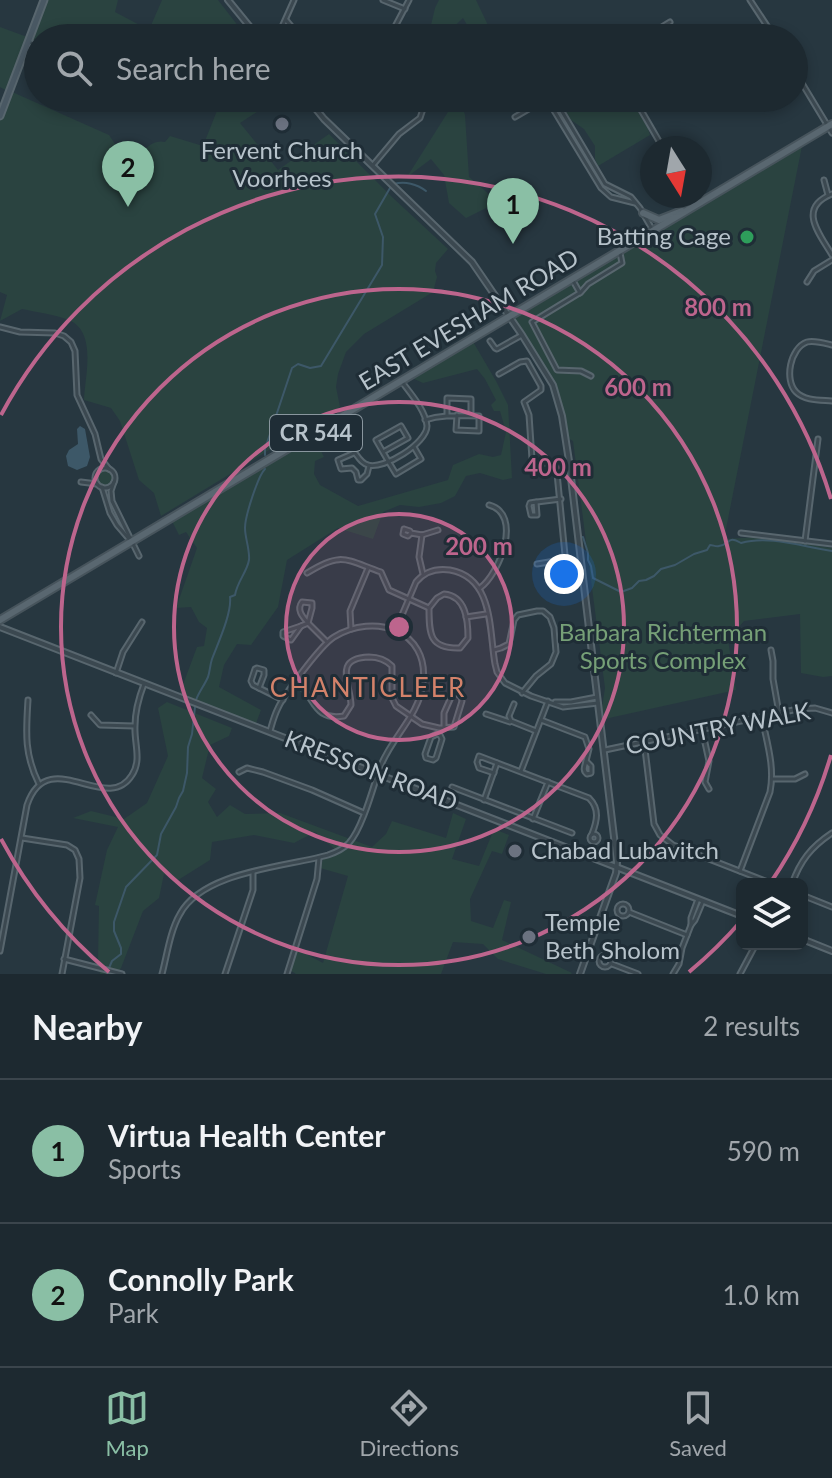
<!DOCTYPE html>
<style>
:root{--surface:#1d2930;--page:#253138;--text:#f1f3f6;--muted:#a0a6ab;--line:#3b454c;--accent:#8abfa5}
body{margin:0;font-family:Lato,sans-serif;background:var(--page);color:var(--text)}
.controls{position:absolute;right:24px;bottom:24px;display:grid;overflow:hidden;border-radius:12px;box-shadow:0 4px 12px #0003}
.controls button{width:72px;height:72px;display:grid;place-items:center;padding:0;border:0;border-bottom:2px solid var(--line);background:var(--surface);color:var(--text);font:40px sans-serif}
.compass{position:absolute;left:640px;top:136px;width:72px;height:72px;border-radius:50%;background:var(--surface);box-shadow:0 4px 12px #0003;rotate:169deg}
.you{position:absolute;left:564px;top:574px;width:28px;height:28px;margin:-20px;border:6px solid #fff;border-radius:50%;background:#1a73e8;box-shadow:0 0 0 12px #1a73e833}
.badge{display:grid;place-items:center;width:52px;height:52px;border-radius:50%;background:var(--accent);color:#111;font-size:26px;font-weight:700}
.pin{position:absolute;translate:-50% -66px;filter:drop-shadow(0 2px 4px #0008)}
.pin::after{content:'';position:absolute;top:42px;width:28px;height:24px;background:inherit;clip-path:polygon(0 0,100% 0,50% 100%)}
.list{margin:0;padding:0;list-style:none}
h2{display:flex;justify-content:space-between;align-items:center;height:104px;margin:0;padding:0 32px;font-size:34px}
h2 small{font-size:26px;font-weight:400;color:var(--muted)}
.list li{display:grid;grid-template-columns:52px 1fr auto;gap:24px;align-items:center;box-sizing:border-box;height:144px;padding:0 32px;border-top:2px solid var(--line)}
.list b{display:block;font-size:30px;white-space:nowrap}
.list p{margin:0;font-size:26px;white-space:nowrap;color:var(--muted)}
.list em{font-size:26px;font-style:normal;color:var(--muted)}
.icon{flex:none;width:44px;height:44px;fill:none;stroke:currentColor;stroke-width:2;stroke-linecap:round;stroke-linejoin:round}
.map{position:relative;flex:none;width:832px;height:974px;overflow:hidden}
.search{position:absolute;background:var(--surface);box-shadow:0 4px 12px #0003;left:24px;right:24px;top:24px;height:88px;display:flex;align-items:center;gap:20px;box-sizing:border-box;padding:0 28px;border-radius:44px;color:var(--muted);font-size:30px}
.sheet{height:392px;background:var(--surface)}
nav{display:flex;justify-content:space-around;align-items:center;box-sizing:border-box;height:112px;border-top:2px solid var(--line);background:var(--surface);font-size:22px;color:var(--muted)}
nav a{display:grid;justify-items:center;gap:4px}
nav .on{color:var(--accent)}
.map>svg:first-child{display:block}
.green{fill:#2a4340}
.water{fill:#3d5868}
.lines{fill:none;stroke-linecap:round;stroke-linejoin:round}
.stream{stroke:#3d5868;stroke-width:2}
.minor-casing{stroke:#58666e;stroke-width:7}
.tertiary-casing{stroke:#58666e;stroke-width:8}
.secondary-casing{stroke:#58666e;stroke-width:9}
.primary-casing{stroke:#47545c;stroke-width:10}
.minor{stroke:#3b4850;stroke-width:3}
.tertiary{stroke:#3b4850;stroke-width:4}
.secondary{stroke:#495863;stroke-width:5}
.primary{stroke:#596770;stroke-width:6}
.ring{fill:none;stroke:#bd658d;stroke-width:4}
.worship-dot{fill:#6b7280;stroke:#1f2d36;stroke-width:3}
.leisure-dot{fill:#2e9e5b;stroke:#1f2d36;stroke-width:3}
.labels{text-anchor:middle;stroke-width:6;stroke-linejoin:round;paint-order:stroke}
.shield{fill:#1f2d36;stroke:#89969e;stroke-width:2}
.shield-label{font-size:22px;font-weight:bold;fill:#b7c3cb}
.poi-label{font-size:24px;fill:#b7c3cb;stroke:#1f2d36;text-anchor:start}
.street-label{font-size:24px;fill:#b7c3cb;stroke:#1f2d36}
.park-label{font-size:24px;fill:#76a077;stroke:#1f2d36}
.neighbourhood-label{font-size:26px;letter-spacing:2px;fill:#d3826a;stroke:#1f2d36}
.centre{fill:#bd658d;stroke:#1f2d36;stroke-width:4}
.ring-label{font-size:24px;text-anchor:middle;font-weight:bold;fill:#bd658d;stroke:#1f2d36;stroke-width:6;stroke-linejoin:round;paint-order:stroke}
</style>
<div class="map">
<svg width="832" height="974" viewBox="0 0 832 974">
<rect width="100%" height="100%" fill="#273740"/>
<g class="green">
<path d="M45,0H118L115,12L149,30L162,0H218L246,36L245,38H38V42L30,39L10,91L109,135L123,156L137,159C144,149 153,139 165,142L170,136L203,146L222,98H231L260,110L240,123L278,170L329,134L392,197L448,249L436,263L435,271L437,277L433,292L364,334L346,352L338,374L336,387L340,407L161,516L154,493L139,480L120,421L111,408L84,400C85,375 98,329 66,319C52,314 36,312 22,309L0,321L7,295L0,292V116L9,92L0,87V27L30,38Z"/>
<path d="M439,0H476L494,38H475L463,18L442,38H428L435,8Z"/>
<path d="M451,98H460L465,115L469,177L498,202L466,218L449,203L444,175L431,159L407,177L453,104Z"/>
<path d="M558,98H630L648,129L650,135L598,166L595,159V146L584,129L571,120Z"/>
<path d="M803,141L724,539L759,537L832,548V676L823,677L801,673L800,614L744,621L728,640L736,690L600,720L605,688L573,441L566,437L553,385L510,317Z"/>
<path d="M472,340L496,381L508,405L512,478L503,480L480,473L466,476L455,496L441,503L419,507L400,505L383,512L373,539L338,528L287,560L278,607L251,645L237,644L224,665L219,687L261,710L255,726L178,698L197,647L204,646L207,628L199,622L191,607L176,608L197,548L186,532L179,535L171,519L328,426L334,440L321,451L324,457L315,461L314,474L320,485L358,506L448,480L453,465L479,454L493,457L501,455L506,432L500,411H494L491,405L496,400L485,379L477,369L423,383L410,377Z"/>
<circle cx="105" cy="478" r="10"/>
<path d="M167,702L232,728L229,736L210,745L202,778L216,789L208,802L217,817L230,805L245,814L280,813L372,847L386,834L392,821L446,838L453,813L466,819L452,859L479,866L494,829L509,835L502,854L492,851L470,899L471,921L493,928L504,900L511,902L502,940L572,973L571,974H546L498,959L483,944L453,942L441,974H296L288,969L295,948L323,963L348,876L320,868L324,857L338,852L315,832L294,843L254,835L212,842L210,860L175,882L164,874L159,898L143,911L121,968L116,974H100L98,960L99,906L95,905L107,850L118,827L73,818L91,811L124,819L147,803L168,756L158,708Z"/>
</g>
<path class="water" d="M80,426L85,429L90,457L87,466L77,470L68,466L66,456L69,450L78,444L77,429Z"/>
<g class="lines">
<g class="stream">
<path d="M394,184C405,181 417,184 426,191"/>
<path d="M265,455V449L292,368L298,364L310,368L321,366L382,265L383,237L375,214L390,188"/>
<path d="M580,537H583L588,553V560L591,566L593,578L621,592L632,588L639,581L646,580L654,576L661,569L675,565L694,554L707,550L710,545C713,545 716,547 719,546C731,544 727,535 741,543C770,535 803,547 832,551"/>
<path d="M196,700C199,692 204,686 208,677C210,671 210,665 212,659C218,643 232,613 230,597L235,595C237,582 247,572 249,560C250,550 245,538 245,528C245,516 258,476 265,469"/>
<path d="M109,968L112,961L121,954V948L114,931V922L126,887L157,855L161,834L176,807L179,798L183,791L187,773L188,747L192,734L195,707"/>
<path d="M107,974L108,972"/>
</g>
<defs>
<g id="minor">
<path d="M383,0L405,9"/>
<path d="M750,0L775,38"/>
<path d="M286,20L301,38"/>
<path d="M277,38L294,0"/>
<path d="M389,38L409,0"/>
<path d="M644,38L670,22"/>
<path d="M29,42L38,46"/>
<path d="M794,70L832,133"/>
<path d="M554,98L605,184L631,197L640,208L652,229"/>
<path d="M634,98L663,148"/>
<path d="M547,99L601,188L611,197L635,203"/>
<path d="M515,117L546,99"/>
<path d="M373,165L399,134L420,118L424,106L423,98"/>
<path d="M824,180L828,195"/>
<path d="M832,194C797,208 819,233 832,255"/>
<path d="M690,196L696,206"/>
<path d="M572,279L580,293"/>
<path d="M807,282L814,271L832,260"/>
<path d="M0,327L20,332L55,333L64,336L71,342L75,351L77,395L95,434L101,459L109,469"/>
<path d="M490,341L495,348L497,349L522,335"/>
<path d="M832,345C824,343 814,340 807,342C790,348 784,380 796,392C805,401 820,400 832,401"/>
<path d="M499,374L520,362L527,361L541,386V390L524,402L529,415L532,459L535,464L569,461"/>
<path d="M591,376L581,371L557,370L532,322L581,292L588,284L622,263L620,253"/>
<path d="M447,415V398L471,399V414"/>
<path d="M425,420C443,414 461,416 479,416V431L456,430L457,415"/>
<path d="M335,422C337,433 345,439 351,448C357,454 360,463 368,465C384,470 427,443 427,426C426,411 411,394 402,382"/>
<path d="M335,422C343,425 350,437 350,446"/>
<path d="M383,452L408,438L401,426L376,440C383,452 389,463 396,474L421,459L414,447"/>
<path d="M354,453L338,460L341,469L352,468L356,472L358,480H361L367,474L369,466"/>
<circle cx="105" cy="478" r="10"/>
<path d="M81,482L97,484"/>
<path d="M114,482L111,491L112,501L139,556"/>
<path d="M102,487L110,513L117,525L129,539"/>
<path d="M536,502L537,515H531L529,506L530,503Z"/>
<path d="M537,502L561,499"/>
<path d="M411,533L408,536L403,534L404,529L410,531L411,533L422,535"/>
<path d="M741,533L832,544"/>
<path d="M422,535L419,557L423,574"/>
<path d="M422,535L438,530"/>
<path d="M805,541L818,439"/>
<path d="M537,564L561,560L565,555L556,463"/>
<path d="M307,573C342,551 346,560 381,572L389,590L429,608"/>
<path d="M480,588C500,573 523,514 489,505"/>
<path d="M444,594C466,596 468,620 468,638L460,648C430,649 429,635 429,608L437,598Z"/>
<path d="M302,602L312,603V608L308,623C303,617 296,610 302,602Z"/>
<path d="M466,617L486,614"/>
<path d="M301,626L291,640L283,636V632Z"/>
<path d="M301,626L308,623L327,642"/>
<path d="M351,629L350,611L368,568"/>
<path d="M396,629L416,582C425,571 436,568 450,570C494,578 489,630 495,664L497,672L505,683L531,696L563,707L598,703"/>
<path d="M494,650L501,648L509,644L514,620L518,615L537,611H543L550,617L554,628L556,652L551,664L536,676L522,693"/>
<path d="M771,650L773,661V679L779,713"/>
<path d="M257,668L264,670V675L259,688L253,685L251,681L255,669Z"/>
<path d="M116,673L123,652L142,622"/>
<path d="M296,682C316,697 312,721 344,716L351,705C351,685 332,658 369,657C378,657 385,659 392,666V698L396,706L422,724L439,728L454,727L462,701L461,697L456,693L452,695L444,713V727"/>
<path d="M259,688L283,700"/>
<path d="M28,700C26,732 24,754 39,784"/>
<path d="M555,702H571L597,697"/>
<path d="M514,704L509,716L511,721L536,731"/>
<path d="M486,714L510,722"/>
<path d="M91,715L100,725L134,726"/>
<path d="M541,720L585,737L589,749L586,761"/>
<path d="M702,729L709,761L705,782L709,789"/>
<path d="M437,734L440,735L442,739L436,758L433,760L426,758L425,754L431,737Z"/>
<path d="M644,741L654,824L660,835L673,845L773,884"/>
<path d="M605,750L798,709L815,708L832,713"/>
<path d="M586,761L591,766V773L587,774C582,770 585,766 586,761Z"/>
<path d="M521,771L548,701"/>
<path d="M239,772L247,768L263,772L312,790L364,813"/>
<path d="M494,773L479,768L477,762L479,756L589,798C600,809 597,821 592,834"/>
<path d="M772,779H795L805,774"/>
<path d="M452,787L572,833"/>
<path d="M484,800L497,763"/>
<path d="M533,819L548,782"/>
<circle cx="594" cy="838" r="4"/>
<path d="M22,838L67,845L75,850L79,859L80,878L62,974"/>
<path d="M740,871L770,792C775,767 767,743 762,718"/>
<path d="M792,884C800,861 811,847 832,833"/>
<path d="M802,895L832,907"/>
<path d="M698,899L691,918V925L695,920L703,901"/>
<circle cx="623" cy="910" r="6"/>
<path d="M629,912L687,935"/>
<path d="M0,951L27,805C48,743 107,816 132,775C142,760 134,743 135,726C135,712 139,697 144,684"/>
<circle cx="605" cy="961" r="6"/>
<path d="M64,959L122,974"/>
<path d="M612,964L638,974"/>
<path d="M162,974C167,955 170,931 180,914C203,871 286,867 328,855C337,852 343,849 349,843C362,829 373,788 379,770C390,738 419,717 423,683C430,630 374,612 334,637C321,645 285,693 278,708C274,716 272,724 270,731"/>
<path d="M225,974L253,890V872"/>
<path d="M287,974L317,879L319,858"/>
<path d="M673,974L679,964L682,948L691,925"/>
<path d="M740,974L756,944"/>
</g>
<g id="tertiary">
<path d="M228,0L259,38"/>
<path d="M307,98L324,119L472,262L522,335L553,385L562,416L569,461L617,862L616,873L580,974"/>
<path d="M0,627L742,916"/>
<path d="M802,939L832,951"/>
</g>
<path id="secondary" d="M0,116L44,0"/>
<g id="primary">
<path d="M643,213L659,220L682,211"/>
<path d="M0,620L832,124"/>
</g>
</defs>
<use href="#minor" class="minor-casing"/>
<use href="#tertiary" class="tertiary-casing"/>
<use href="#secondary" class="secondary-casing"/>
<use href="#primary" class="primary-casing"/>
<use href="#minor" class="minor"/>
<use href="#tertiary" class="tertiary"/>
<use href="#secondary" class="secondary"/>
<use href="#primary" class="primary"/>
</g>
<circle cx="399" cy="627" r="113" fill="#bd658d" fill-opacity=".12"/>
<g class="ring">
<circle cx="399" cy="627" r="113"/>
<circle cx="399" cy="627" r="225"/>
<circle cx="399" cy="627" r="338"/>
<path d="M831 755A451 451 0 0 1 771 882M742 920A451 451 0 0 1 689 972M109 972A451 451 0 0 1 1 839M1 415A451 451 0 0 1 831 499"/>
</g>
<g class="worship-dot">
<circle cx="282" cy="124" r="8"/>
<circle cx="515" cy="851" r="8"/>
<circle cx="529" cy="937" r="8"/>
</g>
<circle class="leisure-dot" cx="747" cy="237" r="8"/>
<g class="labels">
<rect class="shield" x="270" y="415" width="92" height="36" rx="6"/>
<g class="shield-label">
<text x="316" y="441">CR 544</text>
</g>
<g class="poi-label">
<text x="282" y="159" text-anchor="middle">Fervent Church<tspan x="282" dy="28">Voorhees</tspan></text>
<text x="731" y="245" text-anchor="end">Batting Cage</text>
<text x="531" y="859">Chabad Lubavitch</text>
<text x="545" y="931">Temple<tspan x="545" dy="28">Beth Sholom</tspan></text>
</g>
<g class="street-label">
<text transform="translate(469 320) rotate(-31)" y="8">EAST EVESHAM ROAD</text>
<text transform="translate(718 729) rotate(-11)" y="8">COUNTRY WALK</text>
<text transform="translate(371 771) rotate(21)" y="8">KRESSON ROAD</text>
</g>
<g class="park-label">
<text x="663" y="641">Barbara Richterman<tspan x="663" dy="28">Sports Complex</tspan></text>
</g>
<g class="neighbourhood-label">
<text x="368" y="697">CHANTICLEER</text>
</g>
</g>
<circle cx="399" cy="627" r="12" class="centre"/>
<g class="ring-label">
<text x="718" y="316">800 m</text>
<text x="638" y="396">600 m</text>
<text x="558" y="476">400 m</text>
<text x="479" y="555">200 m</text>
</g>
</svg>
<div class="controls">
<button><svg class="icon" aria-label="layers" viewBox="0 0 24 24"><path d="M12 4l9 5-9 5-9-5zM3 14l9 5 9-5"/></svg></button>
</div>
<svg class="compass" viewBox="-18 -18 36 36"><path d="M0-13l5 13h-10z" fill="#e53935"/><path d="M0 13l5-13h-10z" fill="#a0a6ab"/></svg>
<div class="you"></div>
<div class="pin badge" style="left:513px;top:244px">1</div>
<div class="pin badge" style="left:128px;top:207px">2</div>
<div class="search"><svg class="icon" aria-label="search" viewBox="0 0 24 24"><circle cx="10" cy="10" r="6"/><path d="M15 15l6 6"/></svg>Search here</div>
</div>
<section class="sheet">
<h2>Nearby<small>2 results</small></h2>
<ul class="list">
<li><span class="badge">1</span><div><b>Virtua Health Center</b><p>Sports</p></div><em>590 m</em></li>
<li><span class="badge">2</span><div><b>Connolly Park</b><p>Park</p></div><em>1.0 km</em></li>
</ul>
</section>
<nav>
<a class="on"><svg class="icon" aria-label="map" viewBox="0 0 24 24"><path d="M3 6l6-2 6 2 6-2v14l-6 2-6-2-6 2zM9 4v14M15 6v14"/></svg>Map</a>
<a><svg class="icon" aria-label="directions" viewBox="0 0 24 24"><path d="M12 3l9 9-9 9-9-9zM9 14v-3h6M13 9l2 2-2 2"/></svg>Directions</a>
<a><svg class="icon" aria-label="saved" viewBox="0 0 24 24"><path d="M7 4h10v16l-5-4-5 4z"/></svg>Saved</a>
</nav>
